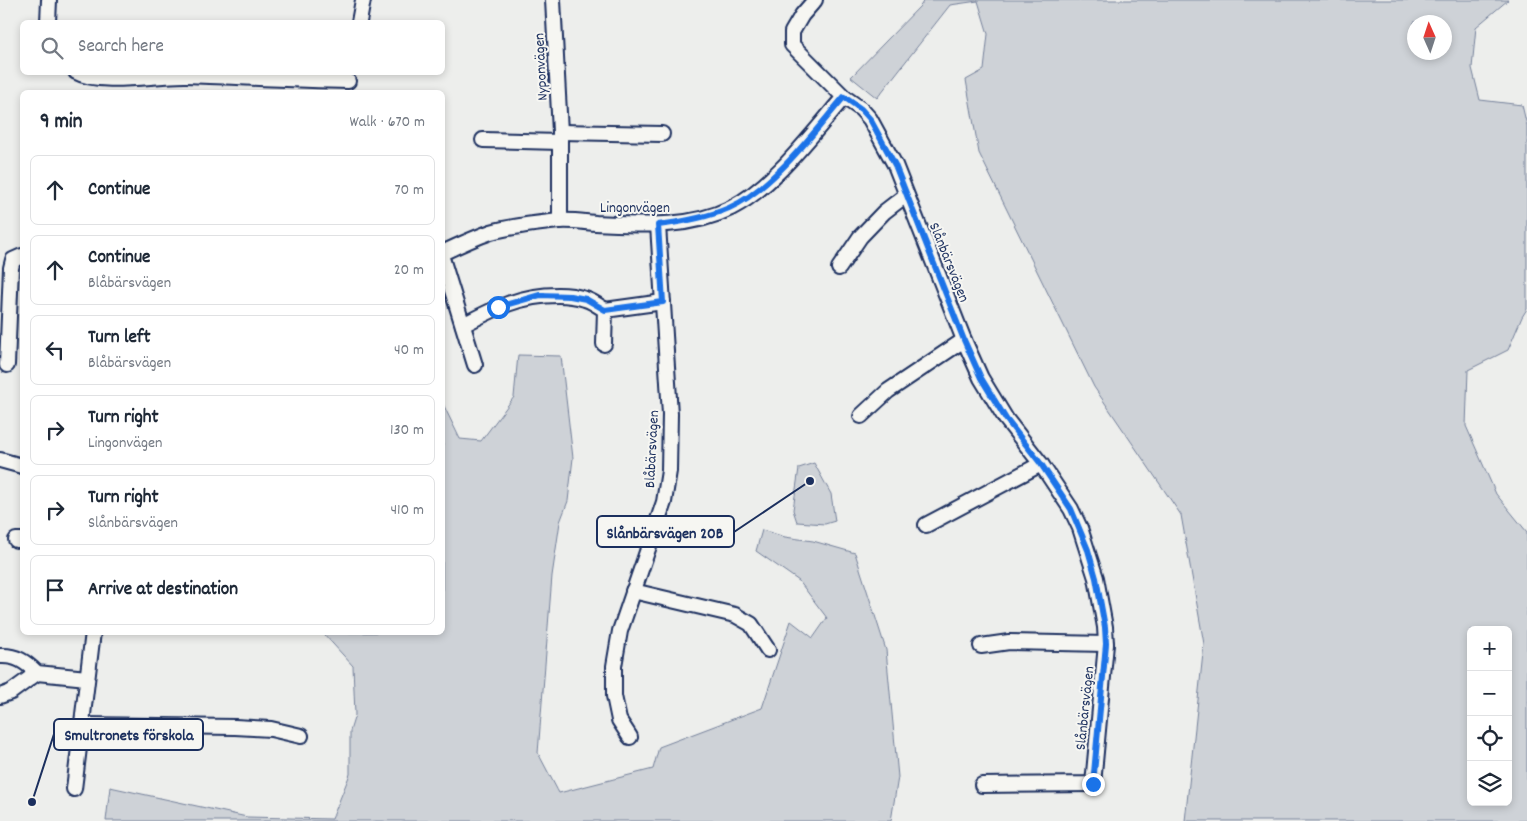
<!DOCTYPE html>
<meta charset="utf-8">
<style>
:root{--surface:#fff;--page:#f2f2f3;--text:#1f2937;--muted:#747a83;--line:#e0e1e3}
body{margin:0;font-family:Dekko,sans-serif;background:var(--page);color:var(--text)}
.controls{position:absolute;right:15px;bottom:15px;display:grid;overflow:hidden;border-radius:8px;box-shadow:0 2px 8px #0003}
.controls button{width:45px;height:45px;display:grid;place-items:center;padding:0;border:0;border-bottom:1px solid var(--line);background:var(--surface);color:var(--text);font:25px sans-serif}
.compass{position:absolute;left:1407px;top:15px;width:45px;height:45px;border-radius:50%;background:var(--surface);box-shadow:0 2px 8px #0003;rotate:357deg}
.stop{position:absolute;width:15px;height:15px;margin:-11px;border:4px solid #1a73e8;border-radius:50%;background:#fff}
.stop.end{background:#1a73e8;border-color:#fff;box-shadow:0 1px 5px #0008}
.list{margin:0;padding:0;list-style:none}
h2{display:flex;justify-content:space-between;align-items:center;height:65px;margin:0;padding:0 20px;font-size:21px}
h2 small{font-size:16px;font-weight:400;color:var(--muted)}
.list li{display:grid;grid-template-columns:32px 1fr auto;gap:15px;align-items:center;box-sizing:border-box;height:70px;margin:0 10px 10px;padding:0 10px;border:1px solid var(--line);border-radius:8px}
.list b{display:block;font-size:19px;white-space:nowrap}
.list p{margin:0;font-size:16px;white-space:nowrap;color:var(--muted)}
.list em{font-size:16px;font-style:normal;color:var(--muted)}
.icon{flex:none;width:28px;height:28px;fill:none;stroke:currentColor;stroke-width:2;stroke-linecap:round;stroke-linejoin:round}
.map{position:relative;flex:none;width:1527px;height:821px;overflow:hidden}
.search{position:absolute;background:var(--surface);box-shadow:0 2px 8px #0003;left:20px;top:20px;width:425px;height:55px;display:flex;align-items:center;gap:12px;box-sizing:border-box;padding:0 18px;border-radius:8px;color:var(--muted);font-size:19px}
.panel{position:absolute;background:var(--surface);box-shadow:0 2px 8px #0003;left:20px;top:90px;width:425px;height:545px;border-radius:8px}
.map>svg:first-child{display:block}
.green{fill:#ced2d7;stroke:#74809a;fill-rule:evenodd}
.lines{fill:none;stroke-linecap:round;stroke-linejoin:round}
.minor-casing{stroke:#1b2f5e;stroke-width:18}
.minor{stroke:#f6f6f2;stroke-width:14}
.route{stroke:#1a73e8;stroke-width:6}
.labels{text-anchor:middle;stroke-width:4;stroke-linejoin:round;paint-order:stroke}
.street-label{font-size:15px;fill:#1b2f5e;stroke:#f6f6f2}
.leader{fill:none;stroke:#1b2f5e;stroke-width:2}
.callout-dot{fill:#1b2f5e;stroke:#f6f6f2;stroke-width:2}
.callout{fill:#f6f6f2;stroke:#1b2f5e;stroke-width:2}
.callout-label{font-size:16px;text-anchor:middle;font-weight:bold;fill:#1b2f5e}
</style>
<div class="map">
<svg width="1527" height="821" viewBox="0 0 1527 821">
<rect width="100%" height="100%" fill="#edeeec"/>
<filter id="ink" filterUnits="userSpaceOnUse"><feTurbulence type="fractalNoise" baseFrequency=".02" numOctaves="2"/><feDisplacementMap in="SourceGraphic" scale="10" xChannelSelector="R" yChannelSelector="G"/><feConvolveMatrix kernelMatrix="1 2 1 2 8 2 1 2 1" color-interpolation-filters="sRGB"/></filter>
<g filter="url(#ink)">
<g class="green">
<path d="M924,0H1508L1476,27L1472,68L1480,100L1522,105L1527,126V309L1522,317L1508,350L1468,370L1466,426L1496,494L1527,532V821H1185L1204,644L1181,515L1094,387L979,153L966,80L984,70L988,34L978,1L950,5L877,98L851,77L921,5ZM1444,22V52H1414V22ZM1471,630H1508V802H1471Z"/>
<path d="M518,355L561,356L573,458L568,501L560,522L552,576L538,753L559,793L653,769L659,747L762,708L791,621L813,638L827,618L799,581L756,551L762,530L785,537L813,541L855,553L886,650L898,777L891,821H106L110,787L247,817L332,819L350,774V731L355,715L353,666L323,633L442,632L443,404L460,439L481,441L514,397Z"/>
<path d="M814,463L831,494L835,521L825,524L797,522L793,510L799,468Z"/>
</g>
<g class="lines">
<defs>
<g id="minor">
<path d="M553,0L560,132V221"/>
<path d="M815,0L802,15L792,32V45L844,97L861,109L870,119L895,165L964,340L981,378L1006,419L1041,464L1071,509L1080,528L1096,578L1105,627L1106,644L1093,784L982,785"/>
<path d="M48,22L49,0"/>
<path d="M359,22L363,0"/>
<path d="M76,72C101,86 158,74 187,75C241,77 294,80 348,81"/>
<path d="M560,132L662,134"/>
<path d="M483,140L560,142"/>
<path d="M442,253C459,245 474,238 491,232C509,227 540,223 559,221C571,220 584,222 596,223C641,225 689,229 731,208C774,186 812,134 844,97"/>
<path d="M442,258L475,365"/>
<path d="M839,268L860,237L884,212L906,195"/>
<path d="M605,310L663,302"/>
<path d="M463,325C495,308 521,295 558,295C567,295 576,296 585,299C592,301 599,306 605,310L604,344"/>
<path d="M7,365L11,268L13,260L22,256"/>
<path d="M861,416L888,391L964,340"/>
<path d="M0,460L22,466"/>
<path d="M926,525L1041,464"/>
<path d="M16,540H22"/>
<path d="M633,591L735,615L751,624L768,650"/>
<path d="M981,646L1009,642L1106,644"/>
<path d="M0,656C16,655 26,662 37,673L87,678"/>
<path d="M0,696L11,692L37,673"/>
<path d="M82,725L235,727L271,729L301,736"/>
<path d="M630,737L619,720L614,696V666L620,631L664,502L669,471L670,414L658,225"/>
<path d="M74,789L93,632"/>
</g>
</defs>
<use href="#minor" class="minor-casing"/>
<use href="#minor" class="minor"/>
</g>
</g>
<g class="lines" filter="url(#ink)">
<path class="route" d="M498,307L540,295L570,296L586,299L605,310L663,302L658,225C682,222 706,218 729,208C772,189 813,133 844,97L861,109L870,119L895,165L964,340L981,378L1006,419L1041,464L1071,509L1088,550L1096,578L1105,627L1106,644L1093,784"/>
</g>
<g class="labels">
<g class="street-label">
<text transform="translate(540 67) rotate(-93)" y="5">Nyponvägen</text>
<text x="635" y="212">Lingonvägen</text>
<text transform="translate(950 262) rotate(68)" y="5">Slånbärsvägen</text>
<text transform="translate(651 449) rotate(-87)" y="5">Blåbärsvägen</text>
<text transform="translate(1084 708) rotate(-84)" y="5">Slånbärsvägen</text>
</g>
</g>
<path class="leader" d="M810 481L734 532M32 802L54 734"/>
<g class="callout-dot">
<circle cx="810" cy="481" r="5"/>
<circle cx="32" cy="802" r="5"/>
</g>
<g class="callout">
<rect x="597" y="516" width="137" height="31" rx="5"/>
<rect x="54" y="719" width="149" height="31" rx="5"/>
</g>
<g class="callout-label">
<text x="665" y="538">Slånbärsvägen 20B</text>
<text x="129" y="740">Smultronets förskola</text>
</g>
</svg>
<div class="controls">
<button>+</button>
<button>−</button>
<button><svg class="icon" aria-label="locate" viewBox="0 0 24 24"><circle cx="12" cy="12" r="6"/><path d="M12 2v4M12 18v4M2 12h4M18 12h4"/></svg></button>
<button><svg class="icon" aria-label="layers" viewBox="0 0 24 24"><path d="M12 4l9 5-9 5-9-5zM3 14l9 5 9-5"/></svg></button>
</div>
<svg class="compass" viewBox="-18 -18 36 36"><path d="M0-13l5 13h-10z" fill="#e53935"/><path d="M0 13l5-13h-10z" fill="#747a83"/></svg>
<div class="stop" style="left:498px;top:307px"></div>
<div class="stop end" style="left:1093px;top:784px"></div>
<div class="search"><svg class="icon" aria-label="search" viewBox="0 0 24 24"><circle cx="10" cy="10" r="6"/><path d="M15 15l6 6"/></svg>Search here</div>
<section class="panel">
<h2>9 min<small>Walk · 670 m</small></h2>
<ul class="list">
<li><svg class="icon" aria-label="ahead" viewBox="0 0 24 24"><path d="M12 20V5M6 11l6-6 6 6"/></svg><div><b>Continue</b></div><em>70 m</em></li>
<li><svg class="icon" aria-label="ahead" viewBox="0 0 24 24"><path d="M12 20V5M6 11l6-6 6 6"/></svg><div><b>Continue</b><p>Blåbärsvägen</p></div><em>20 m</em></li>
<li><svg class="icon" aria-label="left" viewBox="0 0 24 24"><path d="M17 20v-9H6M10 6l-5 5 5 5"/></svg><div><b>Turn left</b><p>Blåbärsvägen</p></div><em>40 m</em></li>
<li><svg class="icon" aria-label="right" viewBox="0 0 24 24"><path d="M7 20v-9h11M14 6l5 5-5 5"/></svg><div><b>Turn right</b><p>Lingonvägen</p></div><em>130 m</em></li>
<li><svg class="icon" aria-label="right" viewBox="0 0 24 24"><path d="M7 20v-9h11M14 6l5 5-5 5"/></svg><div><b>Turn right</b><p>Slånbärsvägen</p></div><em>410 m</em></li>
<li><svg class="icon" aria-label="arrive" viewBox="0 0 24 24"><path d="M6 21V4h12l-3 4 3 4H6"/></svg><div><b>Arrive at destination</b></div></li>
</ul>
</section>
</div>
